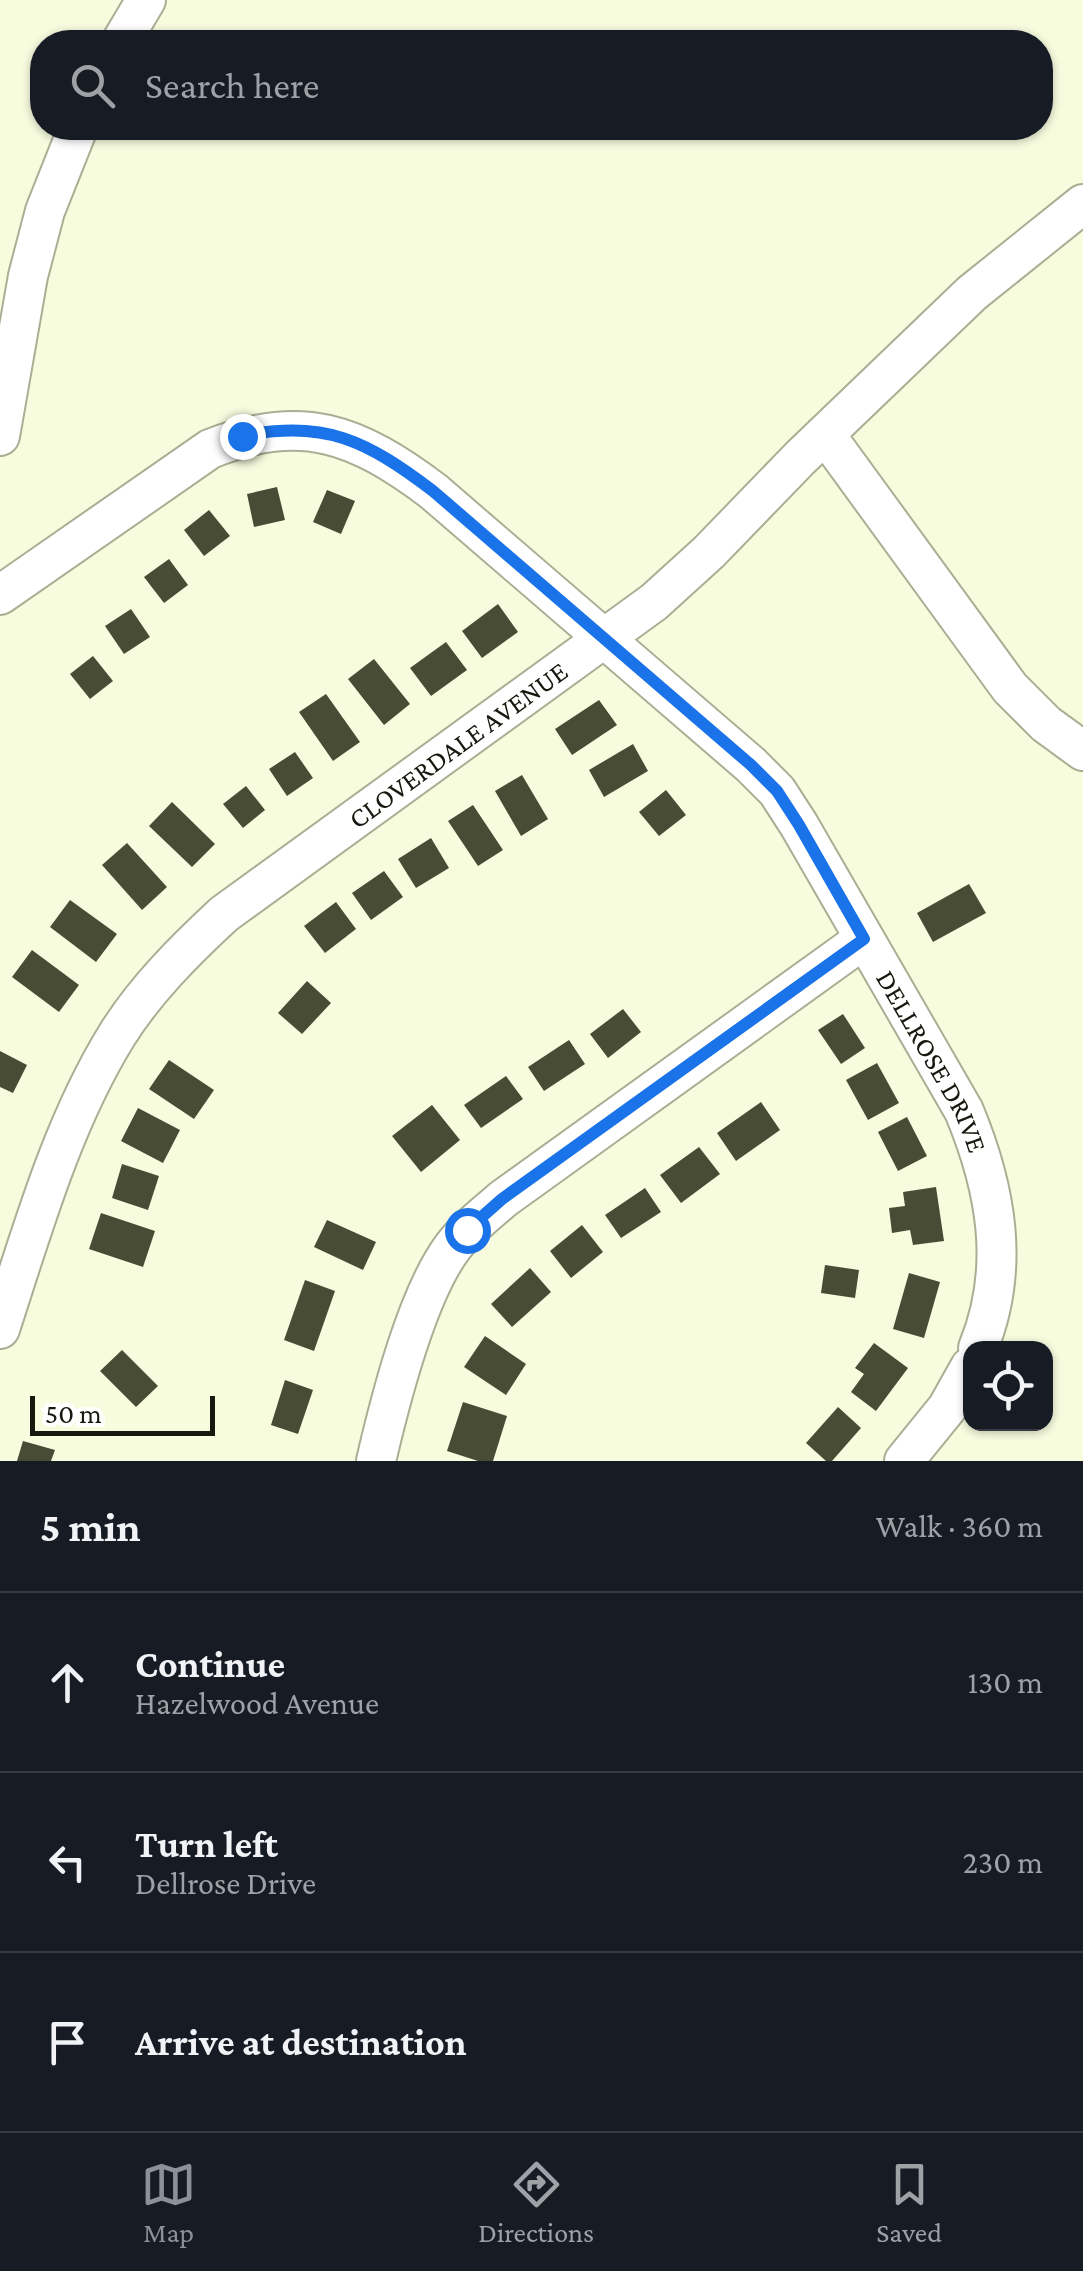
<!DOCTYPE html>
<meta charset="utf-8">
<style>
:root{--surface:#171b24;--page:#242831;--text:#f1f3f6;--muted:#9ea1a6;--line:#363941;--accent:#8c9099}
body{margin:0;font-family:"Crimson Pro",serif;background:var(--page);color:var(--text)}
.controls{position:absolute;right:30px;bottom:30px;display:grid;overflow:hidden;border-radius:20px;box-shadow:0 2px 8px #0004}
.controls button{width:90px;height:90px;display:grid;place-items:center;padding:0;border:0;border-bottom:2px solid var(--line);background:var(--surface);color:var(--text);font:50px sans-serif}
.scale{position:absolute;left:30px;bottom:25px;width:185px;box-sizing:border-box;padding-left:10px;border:5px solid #17190f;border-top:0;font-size:28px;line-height:35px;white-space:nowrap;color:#17190f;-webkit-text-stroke:8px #fff;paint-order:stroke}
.stop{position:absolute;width:30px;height:30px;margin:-22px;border:8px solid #1a73e8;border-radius:50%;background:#fff}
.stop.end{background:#1a73e8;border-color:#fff;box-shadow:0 2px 10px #0008}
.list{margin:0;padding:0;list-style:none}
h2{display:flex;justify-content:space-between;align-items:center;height:130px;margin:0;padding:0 40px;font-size:42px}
h2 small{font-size:32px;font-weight:400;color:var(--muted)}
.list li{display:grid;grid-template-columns:65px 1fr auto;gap:30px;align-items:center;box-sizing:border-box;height:180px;padding:0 40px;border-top:2px solid var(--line)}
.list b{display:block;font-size:38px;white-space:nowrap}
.list p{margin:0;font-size:32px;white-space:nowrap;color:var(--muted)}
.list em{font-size:32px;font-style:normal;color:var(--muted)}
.icon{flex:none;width:55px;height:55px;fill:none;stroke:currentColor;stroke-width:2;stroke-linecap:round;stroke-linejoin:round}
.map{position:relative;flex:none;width:1083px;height:1461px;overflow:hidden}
.search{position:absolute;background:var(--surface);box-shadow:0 2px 8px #0004;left:30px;right:30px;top:30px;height:110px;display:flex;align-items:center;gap:25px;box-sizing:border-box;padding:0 35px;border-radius:40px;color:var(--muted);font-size:38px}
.sheet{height:670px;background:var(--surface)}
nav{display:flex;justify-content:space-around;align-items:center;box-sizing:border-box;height:140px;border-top:2px solid var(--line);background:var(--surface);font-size:28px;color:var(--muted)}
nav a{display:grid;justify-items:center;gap:5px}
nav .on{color:var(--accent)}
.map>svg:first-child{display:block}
.building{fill:#494c34}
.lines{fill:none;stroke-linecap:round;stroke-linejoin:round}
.minor-casing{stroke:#aaae93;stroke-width:42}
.minor{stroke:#fff;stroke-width:38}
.route{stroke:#1a73e8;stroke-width:12}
.labels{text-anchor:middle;stroke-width:10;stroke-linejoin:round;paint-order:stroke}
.street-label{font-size:28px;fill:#17190f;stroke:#fff}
</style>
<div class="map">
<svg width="1083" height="1461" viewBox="0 0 1083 1461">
<rect width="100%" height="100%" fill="#f7fcdf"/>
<g class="building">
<path d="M277,487L285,520L254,527L247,494Z"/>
<path d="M327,490L355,501L341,534L313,522Z"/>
<path d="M209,510L230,536L204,556L184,530Z"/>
<path d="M169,559L188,585L164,603L144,577Z"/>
<path d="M498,604L518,632L482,658L462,631Z"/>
<path d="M131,609L150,637L124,654L105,626Z"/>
<path d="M446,642L467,670L431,696L410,668Z"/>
<path d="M93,656L113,681L90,699L70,674Z"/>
<path d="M374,659L410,704L384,725L348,679Z"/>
<path d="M326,694L360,742L333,761L299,712Z"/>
<path d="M599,700L617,725L572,755L555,729Z"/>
<path d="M633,744L648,771L604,797L589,770Z"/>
<path d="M295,752L313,778L287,796L269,769Z"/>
<path d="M522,775L548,819L521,836L495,791Z"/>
<path d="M246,786L265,810L243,828L223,804Z"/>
<path d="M666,790L686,815L659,836L639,812Z"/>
<path d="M172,802L215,844L192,867L149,826Z"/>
<path d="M473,805L503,850L478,866L448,821Z"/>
<path d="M431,838L449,868L416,888L398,859Z"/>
<path d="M127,843L167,887L142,910L102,865Z"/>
<path d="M384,871L403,897L371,920L352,893Z"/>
<path d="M969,884L986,913L933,942L917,913Z"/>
<path d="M70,900L117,934L96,962L50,927Z"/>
<path d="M336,902L356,929L325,953L304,926Z"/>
<path d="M32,950L79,985L59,1012L12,977Z"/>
<path d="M307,981L331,1003L302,1034L278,1013Z"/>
<path d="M623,1009L641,1032L608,1058L590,1034Z"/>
<path d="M843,1014L865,1048L841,1064L818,1030Z"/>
<path d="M569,1040L585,1064L544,1091L528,1067Z"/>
<path d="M0,1051L27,1065L13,1093L0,1087Z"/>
<path d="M169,1060L214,1090L194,1119L149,1089Z"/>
<path d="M877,1063L899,1103L868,1120L846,1080Z"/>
<path d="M506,1076L523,1099L481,1128L464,1105Z"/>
<path d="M761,1102L780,1130L736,1161L717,1133Z"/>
<path d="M432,1105L460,1140L421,1172L392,1136Z"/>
<path d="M138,1108L180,1130L163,1163L121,1141Z"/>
<path d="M907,1117L927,1156L898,1171L878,1132Z"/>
<path d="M699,1147L720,1174L681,1203L660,1175Z"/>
<path d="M122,1164L159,1176L148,1210L112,1198Z"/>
<path d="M936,1187L944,1241L913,1245L910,1230L892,1233L889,1208L905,1206L903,1192Z"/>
<path d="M645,1188L661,1212L621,1238L605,1215Z"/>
<path d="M101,1213L155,1231L143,1267L89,1249Z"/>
<path d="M327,1220L376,1242L363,1270L314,1247Z"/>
<path d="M582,1225L603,1252L571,1278L550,1251Z"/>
<path d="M825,1265L859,1270L855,1298L821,1293Z"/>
<path d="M530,1268L551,1292L512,1327L491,1304Z"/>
<path d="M909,1273L940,1282L924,1338L893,1329Z"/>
<path d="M305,1280L335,1291L314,1351L284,1340Z"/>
<path d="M485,1336L526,1364L506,1395L464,1367Z"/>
<path d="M874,1343L908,1368L876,1411L851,1392L864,1374L855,1368Z"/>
<path d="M122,1350L158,1386L136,1407L100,1371Z"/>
<path d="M285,1380L313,1390L298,1434L271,1425Z"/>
<path d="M463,1402L507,1416L493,1461H478L447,1451Z"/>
<path d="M838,1407L861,1428L832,1461H826L806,1443Z"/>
<path d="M23,1441L55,1450L51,1461H17Z"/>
</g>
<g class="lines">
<defs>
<g id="minor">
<path d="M121,42L146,0"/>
<path d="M825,434L1010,688L1046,724L1083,751"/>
<path d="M0,436L28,276L45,211L78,128"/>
<path id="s1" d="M0,595L210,449C302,412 357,434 433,491L751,765L777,791L799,825L964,1111C996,1188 1011,1268 978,1348"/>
<path id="s2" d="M0,1329C32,1231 62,1124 117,1035C145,990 185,950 224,914L654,602L709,552L800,458L972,293L1083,204"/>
<path d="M376,1461C390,1401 416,1297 452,1248C466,1229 485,1215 503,1199L864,939"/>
<path d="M904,1461L947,1408L970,1367"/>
</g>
</defs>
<use href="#minor" class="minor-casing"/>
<use href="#minor" class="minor"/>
</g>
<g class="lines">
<path class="route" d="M242,436C325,419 367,441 433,491L751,765L777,791L799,825L864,939L502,1199L467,1230"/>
</g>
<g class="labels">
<g class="street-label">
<text dy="10" stroke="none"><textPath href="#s2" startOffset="768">CLOVERDALE AVENUE</textPath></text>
<text dy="10" stroke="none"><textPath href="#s1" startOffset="1265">DELLROSE DRIVE</textPath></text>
</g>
</g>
</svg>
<div class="controls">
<button><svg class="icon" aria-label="locate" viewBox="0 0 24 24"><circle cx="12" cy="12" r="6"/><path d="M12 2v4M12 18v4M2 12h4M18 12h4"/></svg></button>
</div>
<div class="scale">50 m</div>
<div class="stop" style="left:467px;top:1230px"></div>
<div class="stop end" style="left:242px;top:436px"></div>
<div class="search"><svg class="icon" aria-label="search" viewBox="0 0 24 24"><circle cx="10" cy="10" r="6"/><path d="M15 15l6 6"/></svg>Search here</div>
</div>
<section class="sheet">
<h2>5 min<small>Walk · 360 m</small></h2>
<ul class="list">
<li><svg class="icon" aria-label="ahead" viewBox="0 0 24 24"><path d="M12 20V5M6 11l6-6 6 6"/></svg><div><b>Continue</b><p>Hazelwood Avenue</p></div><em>130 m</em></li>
<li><svg class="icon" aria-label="left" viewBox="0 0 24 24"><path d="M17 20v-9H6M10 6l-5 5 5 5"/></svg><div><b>Turn left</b><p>Dellrose Drive</p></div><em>230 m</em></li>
<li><svg class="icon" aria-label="arrive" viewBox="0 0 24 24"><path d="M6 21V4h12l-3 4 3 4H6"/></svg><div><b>Arrive at destination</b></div></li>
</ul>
</section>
<nav>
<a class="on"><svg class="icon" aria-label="map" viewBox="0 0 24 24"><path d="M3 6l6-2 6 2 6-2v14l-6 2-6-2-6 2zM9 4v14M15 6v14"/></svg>Map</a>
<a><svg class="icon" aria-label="directions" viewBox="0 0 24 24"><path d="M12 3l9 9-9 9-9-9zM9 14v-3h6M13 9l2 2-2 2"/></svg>Directions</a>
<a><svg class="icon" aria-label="saved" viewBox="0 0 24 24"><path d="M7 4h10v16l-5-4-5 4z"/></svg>Saved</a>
</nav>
